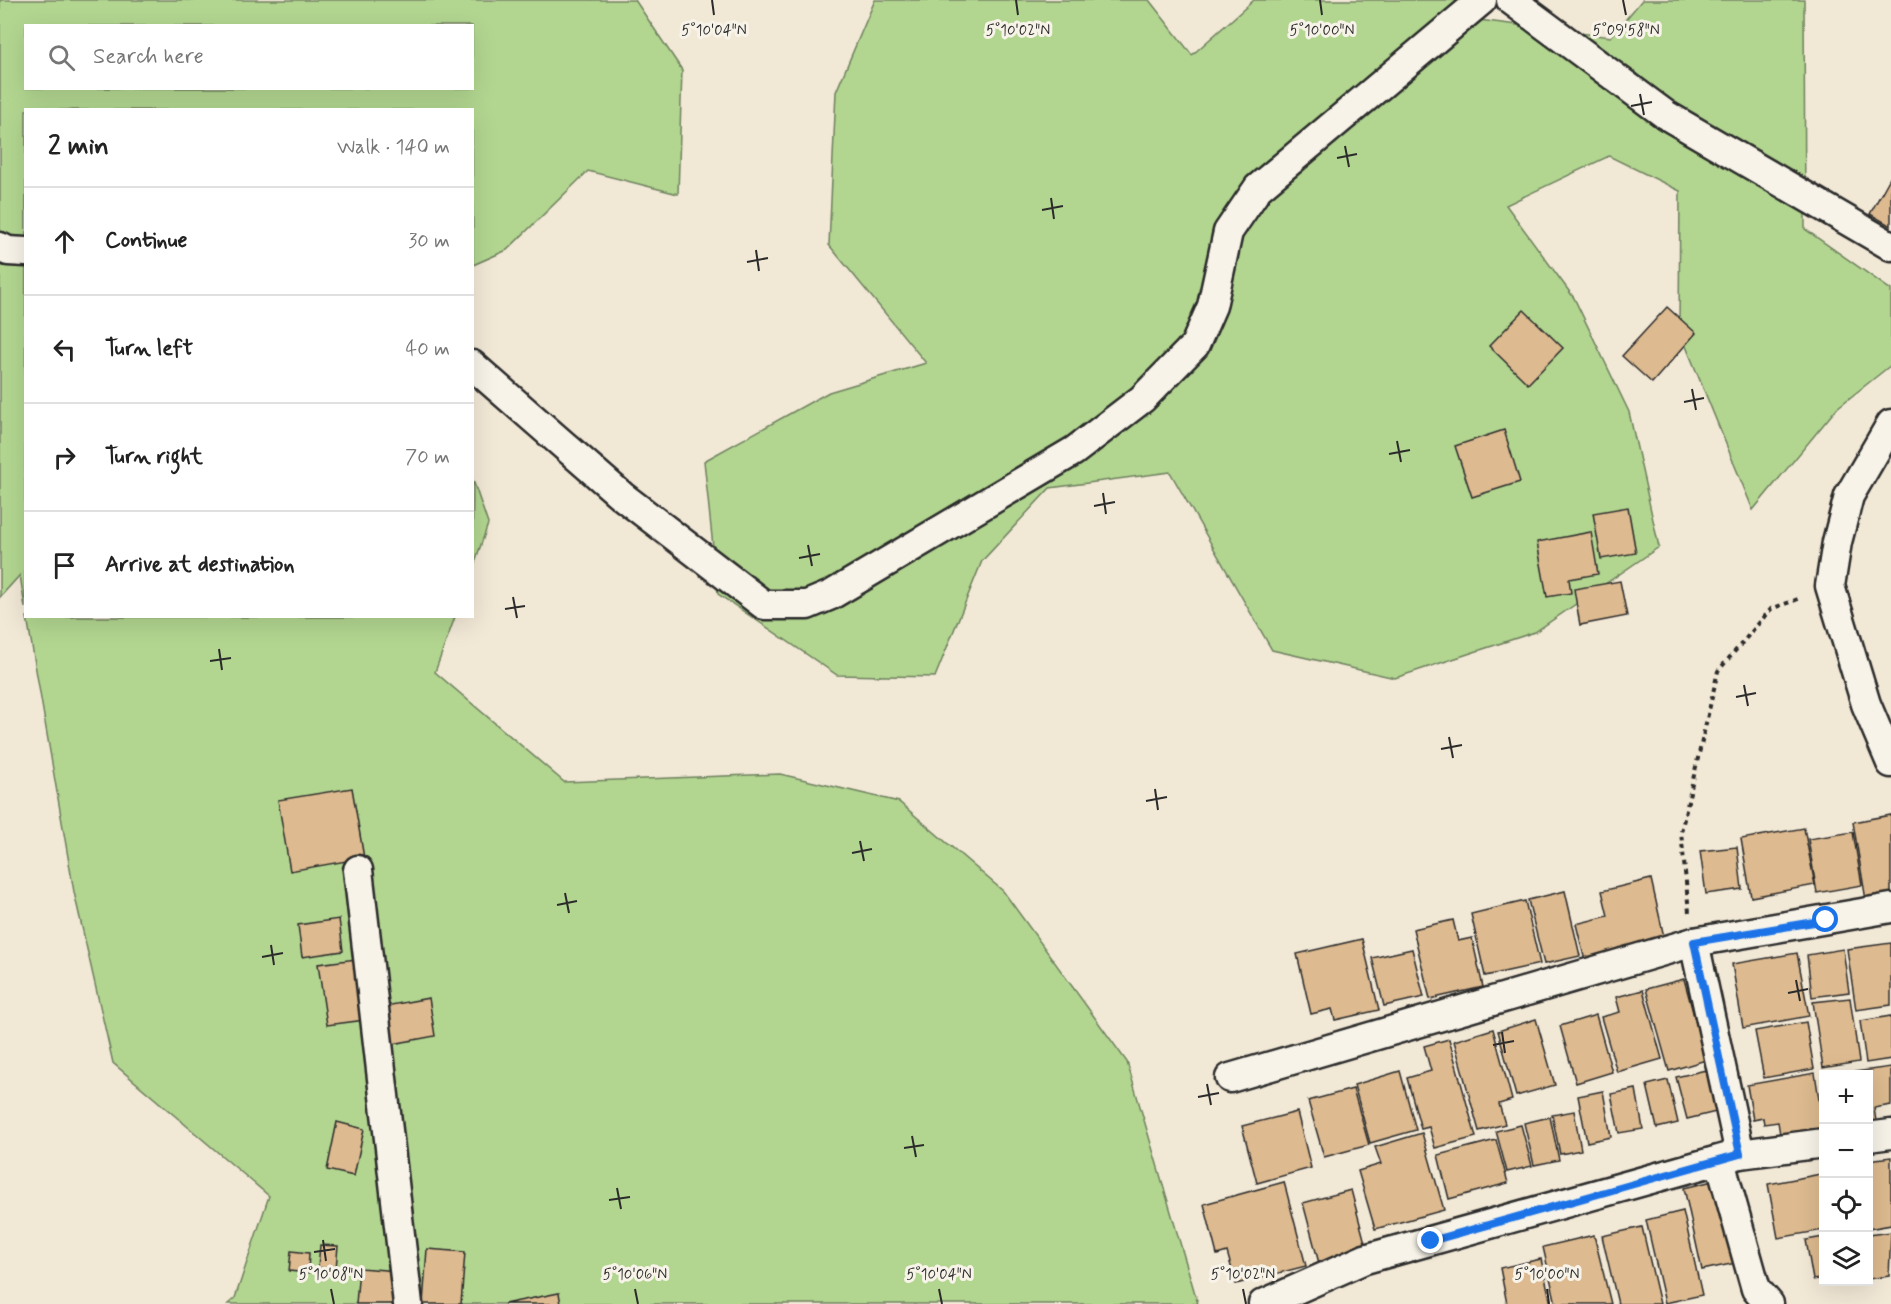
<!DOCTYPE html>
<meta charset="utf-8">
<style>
:root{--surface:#fff;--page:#f6f6f6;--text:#222;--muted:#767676;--line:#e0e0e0}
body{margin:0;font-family:Mynerve,sans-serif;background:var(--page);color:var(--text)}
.controls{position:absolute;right:18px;bottom:18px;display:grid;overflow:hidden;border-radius:0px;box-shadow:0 6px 24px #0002}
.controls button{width:54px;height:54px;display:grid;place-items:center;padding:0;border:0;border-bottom:2px solid var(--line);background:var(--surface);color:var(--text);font:30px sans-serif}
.stop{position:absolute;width:18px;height:18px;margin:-14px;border:4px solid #1a73e8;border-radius:50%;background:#fff}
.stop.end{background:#1a73e8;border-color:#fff;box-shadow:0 2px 6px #0008}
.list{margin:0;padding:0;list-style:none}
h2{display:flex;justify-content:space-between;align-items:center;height:78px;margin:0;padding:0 24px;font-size:26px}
h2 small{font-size:20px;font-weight:400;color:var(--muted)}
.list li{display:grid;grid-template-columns:39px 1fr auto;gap:18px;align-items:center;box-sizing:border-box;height:108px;padding:0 24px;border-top:2px solid var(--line)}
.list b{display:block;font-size:22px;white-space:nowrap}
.list em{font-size:20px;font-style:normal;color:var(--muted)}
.icon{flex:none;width:33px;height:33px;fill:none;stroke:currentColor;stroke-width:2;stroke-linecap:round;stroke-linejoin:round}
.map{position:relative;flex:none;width:1891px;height:1304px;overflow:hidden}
.search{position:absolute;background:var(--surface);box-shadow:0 6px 24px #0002;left:24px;top:24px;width:450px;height:66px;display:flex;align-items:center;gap:15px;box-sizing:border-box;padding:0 21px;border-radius:0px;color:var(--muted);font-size:22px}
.panel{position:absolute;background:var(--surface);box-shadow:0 6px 24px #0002;left:24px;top:108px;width:450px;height:510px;border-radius:0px}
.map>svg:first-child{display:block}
.green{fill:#b2d690;stroke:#6e805e;stroke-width:1.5;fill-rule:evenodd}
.building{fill:#ddba8f;stroke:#2b2b2b;stroke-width:1.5}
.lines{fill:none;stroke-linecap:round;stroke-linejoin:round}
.minor-casing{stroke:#2b2b2b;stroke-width:33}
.path{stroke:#2b2b2b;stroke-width:4;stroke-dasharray:4.5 4.5;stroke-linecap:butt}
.minor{stroke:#f7f3e8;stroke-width:28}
.route{stroke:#1a73e8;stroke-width:8}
.ticks{fill:none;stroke:#2b2b2b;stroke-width:2}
.ticks-label{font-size:15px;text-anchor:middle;fill:#2b2b2b;stroke:#f7f3e8;stroke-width:6;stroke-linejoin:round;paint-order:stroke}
</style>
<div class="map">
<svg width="1891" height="1304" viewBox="0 0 1891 1304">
<rect width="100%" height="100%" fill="#f2e8d6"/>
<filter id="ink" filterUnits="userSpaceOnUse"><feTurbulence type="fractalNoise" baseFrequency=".0167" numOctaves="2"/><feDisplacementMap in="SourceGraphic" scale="12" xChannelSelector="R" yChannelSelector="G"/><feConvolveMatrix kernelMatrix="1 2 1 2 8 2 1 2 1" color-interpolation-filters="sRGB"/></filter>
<g filter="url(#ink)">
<g class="green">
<path d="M0,0H635L682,70L678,194L588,171L507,250L473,265L472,110H26L25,608L20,575L0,597ZM26,26H472V88H26Z"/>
<path d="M875,0H1149L1192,55L1254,0H1455L1471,19L1611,37L1642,0H1804L1805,229L1891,290V365L1837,408L1753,510L1679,329L1680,191L1609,156L1506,205L1574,298L1629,412L1659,547L1535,632L1395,678L1272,650L1170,472L1050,488L982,561L935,677L837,675L718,594L704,461L829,392L926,363L829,245L836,92Z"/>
<path d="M473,480L488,524L473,568H472Z"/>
<path d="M27,617H455L435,672L564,782L780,774L899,802L1003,891L1127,1062L1198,1304H228L235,1298L269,1196L113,1063L74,892Z"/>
</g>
<g class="building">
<path d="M1891,176V226L1870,214Z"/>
<path d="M1667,307L1696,333L1652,383L1622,356Z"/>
<path d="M1524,310L1563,348L1528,384L1489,346Z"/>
<path d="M1504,430L1520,482L1472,497L1455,446Z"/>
<path d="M1628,507L1636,553L1601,559L1593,513Z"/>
<path d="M1591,532L1598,574L1569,579L1571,593L1547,597L1537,542Z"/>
<path d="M1620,581L1627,616L1580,625L1574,589Z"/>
<path d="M352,788L364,858L290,871L278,800Z"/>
<path d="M1891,815V902L1867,906L1853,822Z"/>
<path d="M1804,828L1815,885L1751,897L1741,839Z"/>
<path d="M1853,832L1862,885L1817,893L1808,839Z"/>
<path d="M1737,847L1742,889L1706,894L1700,851Z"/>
<path d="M1651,879L1666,946L1586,965L1576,924L1608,916L1602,891Z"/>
<path d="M1565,891L1580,956L1544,964L1528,900Z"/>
<path d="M1525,901L1540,964L1485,976L1471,914Z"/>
<path d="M339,919L343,951L302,957L298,925Z"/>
<path d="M1453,920L1458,941L1472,938L1483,987L1430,999L1413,929Z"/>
<path d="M1362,939L1379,1010L1335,1020L1332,1009L1311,1014L1297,954Z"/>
<path d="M1891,943V1005L1856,1010L1847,949Z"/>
<path d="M1412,949L1424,997L1384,1006L1372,958Z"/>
<path d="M1843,949L1849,992L1812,997L1807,955Z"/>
<path d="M1797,953L1809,1016L1743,1028L1732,964Z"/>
<path d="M356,959L365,1020L327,1025L318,964Z"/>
<path d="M1684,979L1706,1060L1669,1071L1646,989Z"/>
<path d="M1643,990L1662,1059L1617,1072L1601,1017L1620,1012L1616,997Z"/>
<path d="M429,998L435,1036L387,1045L380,1007Z"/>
<path d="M1850,998L1859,1062L1823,1068L1813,1002Z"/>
<path d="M1596,1015L1612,1072L1576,1083L1560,1026Z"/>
<path d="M1891,1016V1059L1866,1063L1860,1021Z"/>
<path d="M1536,1019L1555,1085L1516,1096L1498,1031Z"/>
<path d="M1806,1022L1814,1069L1764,1078L1755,1031Z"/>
<path d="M1493,1029L1512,1100L1499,1104L1505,1124L1479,1131L1454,1041Z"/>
<path d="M1449,1039L1476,1137L1435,1148L1429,1127L1421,1129L1407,1078L1431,1071L1424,1046Z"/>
<path d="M1891,1067V1105L1874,1108L1876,1121L1868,1122V1074H1840Z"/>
<path d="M1706,1070L1716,1112L1687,1119L1676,1077Z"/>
<path d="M1400,1071L1416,1130L1370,1143L1354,1085Z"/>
<path d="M1815,1073L1824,1133L1781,1140L1778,1122L1764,1124L1763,1118L1753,1120L1747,1085Z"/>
<path d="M1668,1080L1678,1123L1657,1128L1647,1085Z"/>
<path d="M1353,1089L1369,1145L1324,1157L1308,1101Z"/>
<path d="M1636,1089L1643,1129L1619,1133L1611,1094Z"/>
<path d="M1603,1091L1611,1137L1587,1142L1578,1096Z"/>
<path d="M1574,1111L1581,1150L1560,1154L1552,1115Z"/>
<path d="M1297,1112L1311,1168L1257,1183L1242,1126Z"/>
<path d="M1550,1117L1559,1160L1534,1165L1524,1123Z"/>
<path d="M337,1122L364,1129L354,1176L327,1170Z"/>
<path d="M1521,1125L1532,1166L1507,1172L1496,1131Z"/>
<path d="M1422,1133L1444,1210L1375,1229L1358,1171L1381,1164L1375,1147Z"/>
<path d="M1496,1140L1508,1183L1449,1199L1438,1155Z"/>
<path d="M1891,1157V1225L1868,1229V1160Z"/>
<path d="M1821,1174L1824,1230L1778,1238L1768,1184Z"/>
<path d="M1717,1180L1736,1263L1702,1270L1684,1188Z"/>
<path d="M1284,1182L1306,1266L1236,1284L1227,1252L1217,1255L1204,1204Z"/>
<path d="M1351,1190L1368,1254L1320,1267L1303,1203Z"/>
<path d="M1683,1211L1702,1295L1665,1303L1646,1220Z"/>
<path d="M1642,1227L1660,1304H1618L1602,1236Z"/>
<path d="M1891,1232L1889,1276L1868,1279V1235Z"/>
<path d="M1594,1235L1611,1304H1556L1543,1247Z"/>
<path d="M1824,1237V1278L1813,1280L1806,1240Z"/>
<path d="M320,1245L338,1246L336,1269L318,1268Z"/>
<path d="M427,1249L465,1252L461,1304H423Z"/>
<path d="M291,1251L309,1253L308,1273L289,1271Z"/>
<path d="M1541,1259L1551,1304H1507L1500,1268Z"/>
<path d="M359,1268L399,1271L397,1304H356Z"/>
<path d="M559,1293L561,1304H504Z"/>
</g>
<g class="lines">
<defs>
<g id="minor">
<path d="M1511,0L1666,115L1891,246"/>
<path d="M0,247L8,251L26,252"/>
<path d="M472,365L622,496L764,605H807L831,595L1074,451L1142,399L1195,345L1212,306L1228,232L1258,188L1482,0"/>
<path d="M1891,424L1849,496L1837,542L1830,586L1866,704L1891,763"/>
<path d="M358,870L408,1304"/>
<path d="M1694,942L1740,1154L1824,1143"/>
<path d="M1230,1078L1694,942L1891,908"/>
<path d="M1868,1137L1891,1134"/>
<path d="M1720,1161L1756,1289L1769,1304"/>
<path d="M1263,1304L1365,1259L1740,1154"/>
</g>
</defs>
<use href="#minor" class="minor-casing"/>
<path class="path" d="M1689,912L1681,832L1718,671L1771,609L1801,598"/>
<use href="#minor" class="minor"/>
</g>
</g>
<g class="lines" filter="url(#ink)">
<path class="route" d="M1431,1241L1740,1154L1694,942L1826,920"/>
</g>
<path class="ticks" d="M712,0L714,15M1016,0L1018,15M1320,0L1322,15M1623,0L1626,15M1640,94L1644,115M1631,106L1652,102M1345,146L1349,167M1337,158L1357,154M1051,198L1054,219M1042,210L1063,206M756,250L759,271M747,262L768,258M1692,389L1696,410M1684,402L1704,398M1397,441L1401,462M1389,454L1410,450M1103,493L1106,514M1094,506L1115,502M808,545L812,566M799,558L820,554M513,597L517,618M505,609L525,606M219,649L222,670M210,661L231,658M1744,685L1748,706M1736,697L1756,693M1449,737L1453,758M1441,749L1462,745M1155,789L1158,810M1146,801L1167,797M860,841L864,861M852,853L872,849M565,893L569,913M557,905L577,901M271,945L274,965M262,957L283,953M1796,980L1800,1001M1788,993L1808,989M1502,1032L1505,1053M1493,1045L1514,1041M1207,1084L1211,1105M1198,1097L1219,1093M912,1136L916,1157M904,1148L924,1145M617,1188L621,1209M609,1200L630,1197M323,1240L326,1261M314,1252L335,1249M331,1289L334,1304M635,1289L638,1304M939,1289L942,1304M1243,1289L1246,1304M1547,1289L1549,1304"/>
<g class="ticks-label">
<text x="1626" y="35">5°09'58"N</text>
<text x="714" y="35">5°10'04"N</text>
<text x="1018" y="35">5°10'02"N</text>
<text x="1322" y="35">5°10'00"N</text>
<text x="331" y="1279">5°10'08"N</text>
<text x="635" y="1279">5°10'06"N</text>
<text x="939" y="1279">5°10'04"N</text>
<text x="1243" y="1279">5°10'02"N</text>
<text x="1547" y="1279">5°10'00"N</text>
</g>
</svg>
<div class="controls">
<button>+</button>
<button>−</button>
<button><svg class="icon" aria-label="locate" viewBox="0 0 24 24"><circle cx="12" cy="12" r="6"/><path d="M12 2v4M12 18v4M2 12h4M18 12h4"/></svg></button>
<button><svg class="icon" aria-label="layers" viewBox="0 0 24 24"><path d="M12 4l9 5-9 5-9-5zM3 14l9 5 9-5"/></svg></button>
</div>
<div class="stop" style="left:1826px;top:920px"></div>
<div class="stop end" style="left:1431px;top:1241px"></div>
<div class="search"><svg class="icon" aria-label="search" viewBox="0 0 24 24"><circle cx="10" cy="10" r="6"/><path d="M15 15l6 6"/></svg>Search here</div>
<section class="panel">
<h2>2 min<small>Walk · 140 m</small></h2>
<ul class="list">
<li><svg class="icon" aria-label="ahead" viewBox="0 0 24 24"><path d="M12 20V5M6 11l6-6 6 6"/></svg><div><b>Continue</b></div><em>30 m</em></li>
<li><svg class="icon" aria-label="left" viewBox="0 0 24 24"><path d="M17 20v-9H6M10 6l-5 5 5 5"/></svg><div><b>Turn left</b></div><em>40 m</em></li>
<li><svg class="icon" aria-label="right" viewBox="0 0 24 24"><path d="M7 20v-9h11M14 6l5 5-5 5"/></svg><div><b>Turn right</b></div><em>70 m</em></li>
<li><svg class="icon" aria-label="arrive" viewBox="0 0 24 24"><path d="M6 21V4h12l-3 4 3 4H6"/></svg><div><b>Arrive at destination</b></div></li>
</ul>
</section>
</div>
